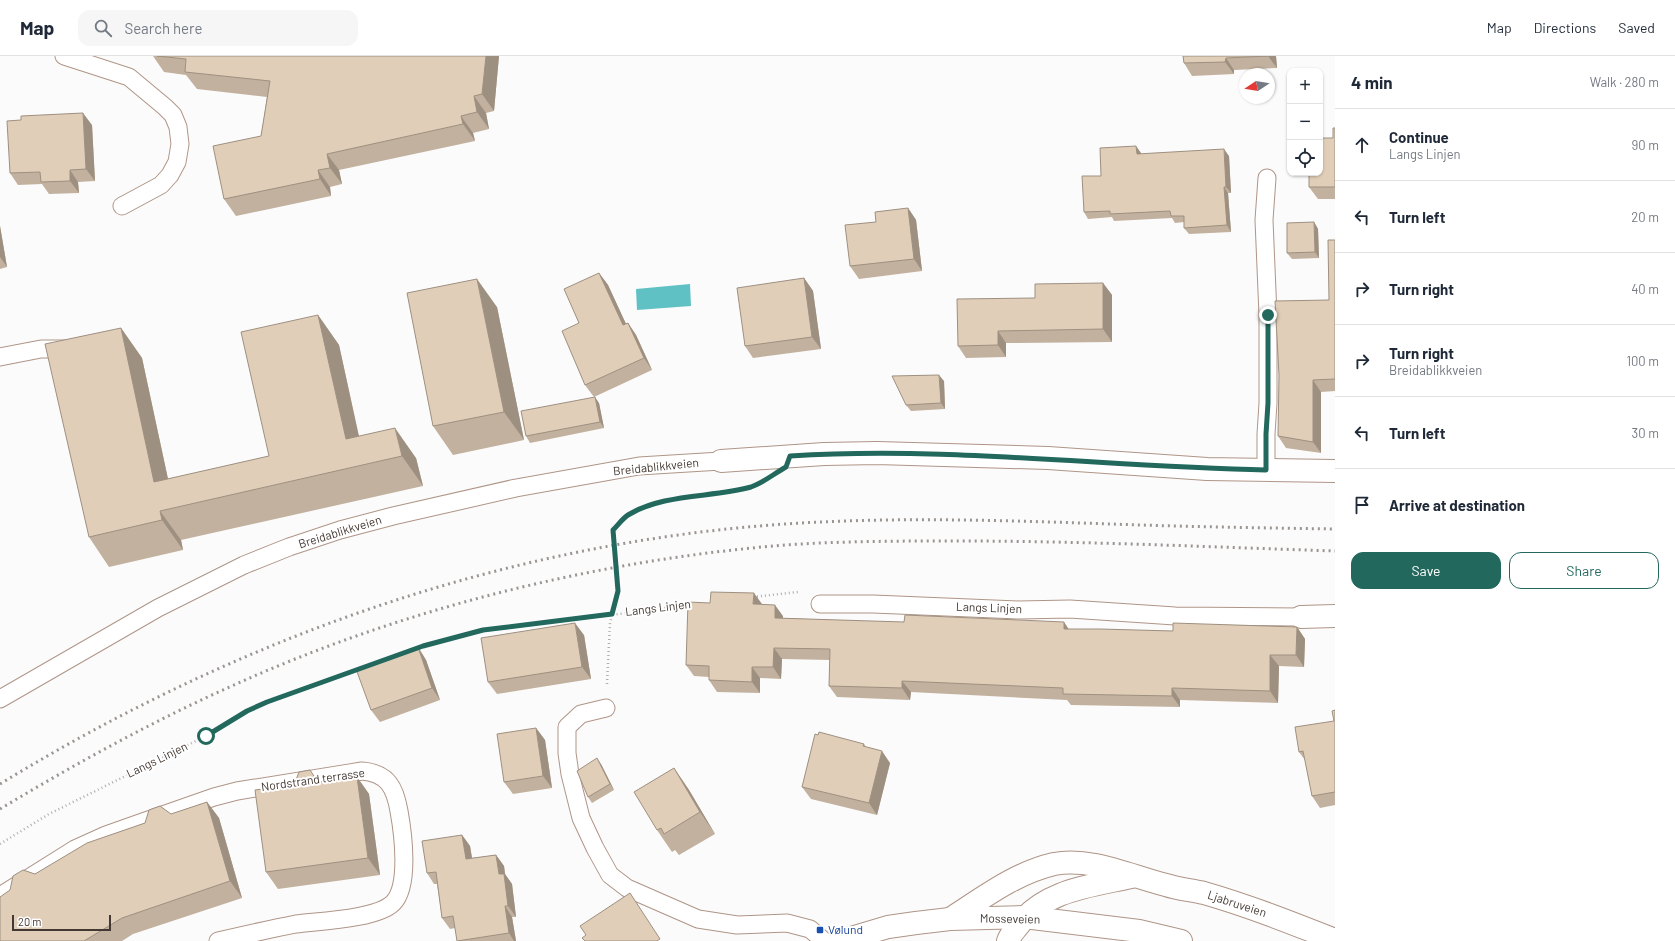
<!DOCTYPE html>
<meta charset="utf-8">
<style>
:root{--surface:#fff;--page:#f6f6f7;--text:#1f2937;--muted:#747a83;--line:#e0e1e3;--accent:#22685d}
body{margin:0;font-family:Barlow,sans-serif;background:var(--page);color:var(--text)}
.controls{position:absolute;right:12px;top:12px;display:grid;overflow:hidden;border-radius:8px;box-shadow:0 1px 3px #0004}
.controls button{width:36px;height:36px;display:grid;place-items:center;padding:0;border:0;border-bottom:1px solid var(--line);background:var(--surface);color:var(--text);font:20px sans-serif}
.compass{position:absolute;left:1239px;top:12px;width:36px;height:36px;border-radius:50%;background:var(--surface);box-shadow:0 1px 3px #0004;rotate:258deg}
.scale{position:absolute;left:12px;bottom:10px;width:99px;box-sizing:border-box;padding-left:4px;border:2px solid #433832;border-top:0;font-size:11px;line-height:14px;white-space:nowrap;color:#433832;-webkit-text-stroke:3px #fff;paint-order:stroke}
.stop{position:absolute;width:12px;height:12px;margin:-9px;border:3px solid #22685d;border-radius:50%;background:#fff}
.stop.end{background:#22685d;border-color:#fff;box-shadow:0 1px 4px #0008}
.list{margin:0;padding:0;list-style:none}
h2{display:flex;justify-content:space-between;align-items:center;height:52px;margin:0;padding:0 16px;font-size:17px}
h2 small{font-size:13px;font-weight:400;color:var(--muted)}
.list li{display:grid;grid-template-columns:26px 1fr auto;gap:12px;align-items:center;box-sizing:border-box;height:72px;padding:0 16px;border-top:1px solid var(--line)}
.list b{display:block;font-size:15px;white-space:nowrap}
.list p{margin:0;font-size:13px;white-space:nowrap;color:var(--muted)}
.list em{font-size:13px;font-style:normal;color:var(--muted)}
.actions{display:flex;gap:8px;padding:12px 16px}
.actions a{flex:1;padding:9px 0;border:1px solid var(--accent);border-radius:12px;text-align:center;font-size:14px;color:var(--accent)}
.actions .main{background:var(--accent);color:#fff}
.icon{flex:none;width:22px;height:22px;fill:none;stroke:currentColor;stroke-width:2;stroke-linecap:round;stroke-linejoin:round}
.map{position:relative;flex:none;width:1335px;height:885px;overflow:hidden}
header{display:flex;align-items:center;gap:24px;box-sizing:border-box;height:56px;padding:0 20px;background:var(--surface);border-bottom:1px solid var(--line)}
header strong{font-size:19px}
nav{display:flex;gap:22px;margin-inline-start:auto;font-size:14px}
.search{width:280px;height:36px;background:var(--page);display:flex;align-items:center;gap:10px;box-sizing:border-box;padding:0 14px;border-radius:12px;color:var(--muted);font-size:15px}
main{display:flex}
aside{flex:1;background:var(--surface)}
.map>svg:first-child{display:block}
.water{fill:#60c1c4}
.lines{fill:none;stroke-linecap:round;stroke-linejoin:round}
.service-casing{stroke:#af9587;stroke-width:19}
.minor-casing{stroke:#af9587;stroke-width:24}
.tertiary-casing{stroke:#af9587;stroke-width:24}
.trunk-casing{stroke:#af9587;stroke-width:24}
.path{stroke:#b1adab;stroke-width:2.5;stroke-dasharray:1 3;stroke-linecap:butt}
.service{stroke:#fff;stroke-width:17}
.minor{stroke:#fff;stroke-width:22}
.tertiary{stroke:#fff;stroke-width:22}
.trunk{stroke:#fff;stroke-width:22}
.rail{stroke:#9b9592;stroke-width:3;stroke-dasharray:2 4;stroke-linecap:butt}
.wall{fill:#c2b19e}
.shaded-wall{fill:#9e9081}
.building{fill:#e1ceb8;stroke:#9e9081}
.route{stroke:#22685d;stroke-width:5}
.transit-dot{fill:#1a4fb4;stroke:#fff;stroke-width:1.5}
.labels{text-anchor:middle;stroke-width:4;stroke-linejoin:round;paint-order:stroke}
.street-label{font-size:12px;fill:#433832;stroke:#fff}
.transit-label{font-size:12px;fill:#164399;stroke:#fff;text-anchor:start}
</style>
<header>
<strong>Map</strong>
<div class="search"><svg class="icon" aria-label="search" viewBox="0 0 24 24"><circle cx="10" cy="10" r="6"/><path d="M15 15l6 6"/></svg>Search here</div>
<nav><a>Map</a><a>Directions</a><a>Saved</a></nav>
</header>
<main>
<div class="map">
<svg width="1335" height="885" viewBox="0 0 1335 885">
<rect width="100%" height="100%" fill="#fbfbfb"/>
<path class="water" d="M690,228L691,250L637,254L636,233Z"/>
<g class="lines">
<defs>
<g id="service">
<path d="M64,0L129,21L165,51L173,59L178,71L180,88L177,106L170,119L161,129L122,150"/>
<path d="M0,301L41,293H69"/>
<path d="M1266,414V378L1268,347V259L1264,164L1267,122"/>
<path d="M820,548H873L1019,554L1070,553L1175,560L1301,561"/>
<path d="M0,643L158,552L244,509L289,491L340,474L393,460L516,432L639,410L721,405"/>
<path d="M606,652L581,658L567,671V697L570,718L581,762L595,792L610,819L627,832L698,863L737,869L787,867L810,873L824,885"/>
<path d="M0,840L75,793L106,779L137,768L214,741L237,735L362,715C388,717 395,732 399,755C403,777 410,830 393,847C377,863 319,865 296,868C270,873 244,879 218,885"/>
</g>
<g id="minor">
<path d="M721,405L824,398L877,397L1048,402L1207,413L1335,415"/>
<path d="M1301,561L1335,560"/>
</g>
<g id="tertiary">
<path d="M950,863C983,842 1015,817 1054,808C1091,801 1130,820 1166,829C1178,833 1191,834 1204,837C1249,850 1292,867 1335,884"/>
<path d="M1008,885C1010,879 1014,875 1018,870C1044,834 1091,830 1131,821"/>
</g>
<path id="trunk" d="M841,885L888,871L916,867L950,863L1024,861L1139,875L1181,885"/>
</defs>
<use href="#service" class="service-casing"/>
<use href="#minor" class="minor-casing"/>
<use href="#tertiary" class="tertiary-casing"/>
<use href="#trunk" class="trunk-casing"/>
<g class="path">
<path d="M753,541L798,536"/>
<path d="M416,593L483,575L691,549"/>
<path d="M607,628L610,567L618,535L613,474C618,469 622,462 628,459C656,442 696,440 727,435"/>
<path d="M0,788L49,758L206,680L247,655L267,646L358,613"/>
</g>
<use href="#service" class="service"/>
<use href="#minor" class="minor"/>
<use href="#tertiary" class="tertiary"/>
<use href="#trunk" class="trunk"/>
<g class="rail">
<path d="M0,728C239,582 505,487 785,468C904,460 1022,465 1140,469C1205,471 1270,472 1335,473"/>
<path d="M0,753C75,708 153,665 234,629C404,552 598,504 785,489C843,485 901,485 959,485C1084,485 1210,491 1335,495"/>
</g>
</g>
<g class="wall">
<path d="M153,0H499L494,55L486,57L489,73L473,77L475,85L339,114L342,128L330,131L331,140L236,160L224,143L261,80L267,41L197,33L186,19L164,16Z"/>
<path d="M1183,0H1276L1277,12L1234,14V18L1192,20L1184,7Z"/>
<path d="M92,69L95,125L78,126L79,137L49,138L42,128L18,129L10,117Z"/>
<path d="M1335,72V143H1318L1309,131L1333,82Z"/>
<path d="M1136,90L1141,98L1229,100L1231,137H1228L1231,176L1189,178L1184,172V166L1175,167L1172,162L1114,165L1112,161L1088,163L1084,156L1101,120Z"/>
<path d="M908,152L916,164L922,215L859,223L850,210L876,166Z"/>
<path d="M1314,166L1318,173L1319,202L1292,203L1287,197Z"/>
<path d="M0,170L7,211L0,213Z"/>
<path d="M1335,184V335L1321,336V397L1286,392L1278,380L1329,244Z"/>
<path d="M599,217L608,229L626,268L628,267L636,279L652,314L594,341L585,329L579,267Z"/>
<path d="M804,222L813,235L821,293L753,302L745,290Z"/>
<path d="M1103,227L1112,239V286L1006,287V301L966,302L958,290L1035,242Z"/>
<path d="M497,251L524,384L453,399L433,370Z"/>
<path d="M318,259L339,289L359,380L416,402L423,430L181,484L183,494L109,511L89,481L121,272L142,302L168,423L269,400Z"/>
<path d="M944,325L945,353L911,355L906,349Z"/>
<path d="M599,347L604,372L530,387L526,380Z"/>
<path d="M783,560V562L1068,573L1173,575L1297,571L1305,583L1304,611L1279,610L1278,647L1180,644V651L1071,649L1067,644L911,636L910,644L837,641L829,630L830,604L782,603L781,623L760,622V637L717,636L709,624V621L694,620L686,609Z"/>
<path d="M584,579L591,623L497,638L488,626Z"/>
<path d="M418,591L426,604L440,644L380,666L371,654Z"/>
<path d="M1335,654V749L1320,752L1312,740L1305,704L1299,696L1334,665Z"/>
<path d="M536,672L545,684L552,732L513,738L504,726Z"/>
<path d="M864,688L866,691L890,707L877,759L811,743L802,731Z"/>
<path d="M601,708L614,734L592,747L588,741Z"/>
<path d="M674,712L689,734L715,778L679,799L675,794L672,796L657,774Z"/>
<path d="M357,721L369,738L380,819L278,833L266,816L318,726Z"/>
<path d="M207,746L219,762L242,842L133,878L122,885H0L35,818L145,767Z"/>
<path d="M462,779L470,790L472,802L496,799L504,810L505,818L512,828L516,861H512L516,885H457L455,872L450,873L442,862L437,828H434L427,817Z"/>
</g>
<g class="shaded-wall">
<path d="M486,0H499L494,55L482,38Z"/>
<path d="M1268,0H1276L1277,12Z"/>
<path d="M1226,2L1234,14V18L1225,6Z"/>
<path d="M474,40L486,57L489,73L477,56Z"/>
<path d="M83,57L92,69L95,125L86,113Z"/>
<path d="M461,60L473,77L475,85L463,68Z"/>
<path d="M1136,90L1141,97V104L1137,98Z"/>
<path d="M1224,93L1229,100L1231,137L1226,131Z"/>
<path d="M327,98L339,114L342,128L330,112Z"/>
<path d="M70,114L78,126L79,137L70,125Z"/>
<path d="M318,114L330,131L331,140L320,123Z"/>
<path d="M1224,131L1228,137L1231,176L1227,169Z"/>
<path d="M908,152L916,164L922,215L914,203Z"/>
<path d="M1314,166L1318,173L1319,202L1315,196Z"/>
<path d="M0,170L7,211L0,201Z"/>
<path d="M599,217L608,229L632,281L623,269Z"/>
<path d="M804,222L813,235L821,293L812,281Z"/>
<path d="M477,223L497,251L524,384L504,356Z"/>
<path d="M1103,227L1112,239V286L1103,273Z"/>
<path d="M318,259L339,289L365,409L346,383Z"/>
<path d="M628,267L636,279L652,314L644,302Z"/>
<path d="M121,272L142,302L174,451L154,426Z"/>
<path d="M998,275L1006,287V301L998,289Z"/>
<path d="M939,319L944,325L945,353L941,347Z"/>
<path d="M1313,324L1321,336V397L1313,386Z"/>
<path d="M595,341L599,347L604,372L600,366Z"/>
<path d="M395,372L416,402L423,430L402,400Z"/>
<path d="M160,455L181,484L183,494L162,464Z"/>
<path d="M754,537L762,548H753Z"/>
<path d="M775,549L783,560V573L775,562Z"/>
<path d="M1064,566L1072,578L1064,573Z"/>
<path d="M575,567L584,579L591,623L582,611Z"/>
<path d="M1297,571L1305,583L1304,611L1296,599Z"/>
<path d="M418,591L426,604L440,644L432,632Z"/>
<path d="M774,592L782,603L781,623L773,611Z"/>
<path d="M1270,599L1279,610L1278,647L1270,635Z"/>
<path d="M752,611L760,622V637L752,626Z"/>
<path d="M902,625L911,636L910,644L902,632Z"/>
<path d="M1172,632L1180,644V651L1172,640Z"/>
<path d="M536,672L545,684L552,732L543,720Z"/>
<path d="M882,695L890,707L877,759L869,747Z"/>
<path d="M597,702L601,708L614,734L610,728Z"/>
<path d="M674,712L689,734L715,778L700,756Z"/>
<path d="M357,721L369,738L380,819L368,802Z"/>
<path d="M207,746L219,762L242,842L230,825Z"/>
<path d="M462,779L470,790L474,814L466,803Z"/>
<path d="M496,799L504,810L505,818L512,828L516,861L508,850L499,818Z"/>
<path d="M505,850L512,861L516,885H514L509,877Z"/>
</g>
<g class="building">
<path d="M157,0H486L482,38L474,40L477,56L461,60L463,68L327,98L330,112L318,114L320,123L224,143L213,90L261,80L270,25L185,16L186,3Z"/>
<path d="M1183,0H1268L1226,2L1225,6L1184,7Z"/>
<path d="M83,57L86,113L70,114V125L41,126L40,116L10,117L7,65L21,64V60Z"/>
<path d="M1333,72H1335V131H1309V117H1320V82H1333Z"/>
<path d="M1136,90L1137,98L1224,93L1226,131H1224L1227,169L1184,172V160H1171L1170,155L1110,158V155L1084,156L1082,120H1101L1100,92Z"/>
<path d="M908,152L914,203L850,210L845,169L876,166L875,156Z"/>
<path d="M1314,166L1315,196L1287,197V167Z"/>
<path d="M1328,184H1335V323L1313,324V386L1278,380L1279,319L1275,245L1329,244Z"/>
<path d="M599,217L623,269L628,267L644,302L585,329L562,275L579,267L564,233Z"/>
<path d="M804,222L812,281L745,290L737,232Z"/>
<path d="M477,223L504,356L433,370L407,237Z"/>
<path d="M1103,227V273L998,275V289L958,290L957,243L1035,242V228Z"/>
<path d="M318,259L346,383L395,372L402,400L160,455L162,464L89,481L45,288L121,272L154,426L269,400L241,276Z"/>
<path d="M939,319L941,347L906,349L892,320Z"/>
<path d="M595,341L600,366L526,380L521,355Z"/>
<path d="M711,536L754,537L753,548L775,549V562L904,566L905,559L1064,566V573H1100L1173,575V567L1297,571L1296,599H1270V635L1172,632V640L1063,638V632L902,625V632L829,630L830,593L774,592L773,611H752V626L709,624V610L686,609L688,546L710,547Z"/>
<path d="M575,567L582,611L488,626L481,582Z"/>
<path d="M418,591L432,632L371,654L356,613Z"/>
<path d="M1335,654V736L1312,740L1303,695L1299,696L1295,671L1334,665L1332,655Z"/>
<path d="M536,672L543,720L504,726L497,678Z"/>
<path d="M819,676L864,688L863,690L882,695L869,747L802,731L815,678L818,679Z"/>
<path d="M597,702L610,728L588,741L577,715Z"/>
<path d="M674,712L700,756L664,778L661,772L657,774L634,736Z"/>
<path d="M310,714L318,726L357,721L368,802L266,816L255,734L294,729L299,716Z"/>
<path d="M207,746L230,825L122,862L84,885H0V841L10,834L13,820L23,814L35,818L87,787L145,767L149,754L160,750L171,758Z"/>
<path d="M462,779L466,803L496,799L499,818H504L508,850H505L509,877L457,885L453,860L442,862L436,816L427,817L422,785Z"/>
<path d="M630,837L660,883L657,885H585L582,882L586,879L580,870Z"/>
</g>
<g class="lines">
<path class="route" d="M206,680L247,655L267,646L423,590L483,574L612,558L618,535L613,474C618,469 623,462 628,459C664,437 712,442 751,431C763,427 775,417 786,411L790,400C949,390 1107,411 1266,414V378L1268,347V259"/>
</g>
<rect class="transit-dot" x="816" y="870" width="8" height="8" rx="2"/>
<g class="labels">
<g class="street-label">
<text transform="translate(656 411) rotate(-6)" y="4">Breidablikkveien</text>
<text transform="translate(340 476) rotate(-17)" y="4">Breidablikkveien</text>
<text transform="translate(658 552) rotate(-7)" y="4">Langs Linjen</text>
<text transform="translate(989 552) rotate(2)" y="4">Langs Linjen</text>
<text transform="translate(157 704) rotate(-26)" y="4">Langs Linjen</text>
<text transform="translate(313 724) rotate(-8)" y="4">Nordstrand terrasse</text>
<text transform="translate(1237 848) rotate(18)" y="4">Ljabruveien</text>
<text transform="translate(1010 863) rotate(1)" y="4">Mosseveien</text>
</g>
<g class="transit-label">
<text x="828" y="878">Vølund</text>
</g>
</g>
</svg>
<div class="controls">
<button>+</button>
<button>−</button>
<button><svg class="icon" aria-label="locate" viewBox="0 0 24 24"><circle cx="12" cy="12" r="6"/><path d="M12 2v4M12 18v4M2 12h4M18 12h4"/></svg></button>
</div>
<svg class="compass" viewBox="-18 -18 36 36"><path d="M0-13l5 13h-10z" fill="#e53935"/><path d="M0 13l5-13h-10z" fill="#747a83"/></svg>
<div class="scale">20 m</div>
<div class="stop" style="left:206px;top:680px"></div>
<div class="stop end" style="left:1268px;top:259px"></div>
</div>
<aside>
<h2>4 min<small>Walk · 280 m</small></h2>
<ul class="list">
<li><svg class="icon" aria-label="ahead" viewBox="0 0 24 24"><path d="M12 20V5M6 11l6-6 6 6"/></svg><div><b>Continue</b><p>Langs Linjen</p></div><em>90 m</em></li>
<li><svg class="icon" aria-label="left" viewBox="0 0 24 24"><path d="M17 20v-9H6M10 6l-5 5 5 5"/></svg><div><b>Turn left</b></div><em>20 m</em></li>
<li><svg class="icon" aria-label="right" viewBox="0 0 24 24"><path d="M7 20v-9h11M14 6l5 5-5 5"/></svg><div><b>Turn right</b></div><em>40 m</em></li>
<li><svg class="icon" aria-label="right" viewBox="0 0 24 24"><path d="M7 20v-9h11M14 6l5 5-5 5"/></svg><div><b>Turn right</b><p>Breidablikkveien</p></div><em>100 m</em></li>
<li><svg class="icon" aria-label="left" viewBox="0 0 24 24"><path d="M17 20v-9H6M10 6l-5 5 5 5"/></svg><div><b>Turn left</b></div><em>30 m</em></li>
<li><svg class="icon" aria-label="arrive" viewBox="0 0 24 24"><path d="M6 21V4h12l-3 4 3 4H6"/></svg><div><b>Arrive at destination</b></div></li>
</ul>
<div class="actions"><a class="main">Save</a><a>Share</a></div>
</aside>
</main>
